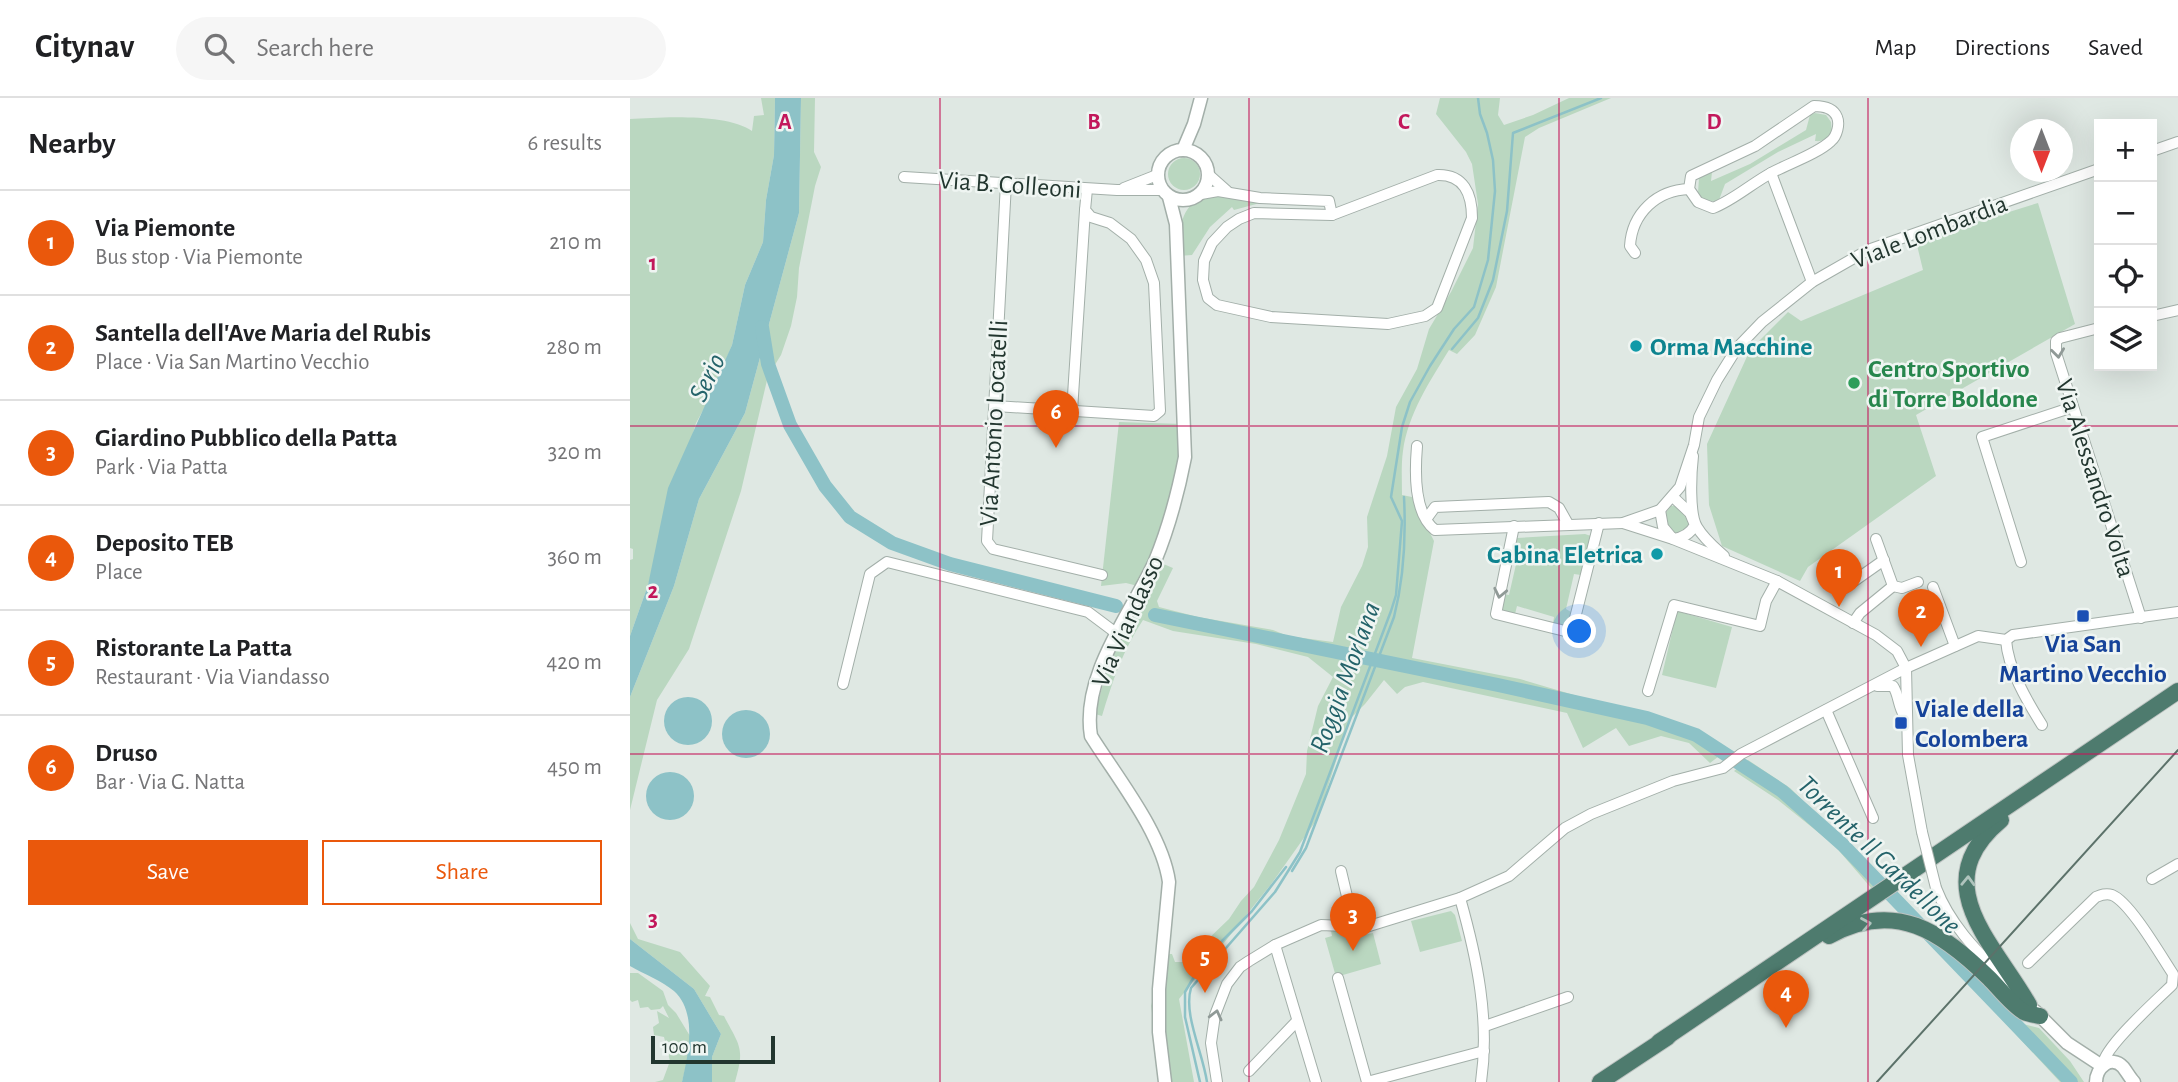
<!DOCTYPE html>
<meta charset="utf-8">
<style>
:root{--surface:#fff;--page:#f6f6f6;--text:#202124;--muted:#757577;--line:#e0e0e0;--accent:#ea580c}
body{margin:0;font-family:"Alegreya Sans",sans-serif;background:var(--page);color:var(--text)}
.controls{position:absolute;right:21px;top:21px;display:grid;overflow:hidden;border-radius:0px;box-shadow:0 7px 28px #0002}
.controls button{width:63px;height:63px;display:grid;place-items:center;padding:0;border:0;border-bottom:2px solid var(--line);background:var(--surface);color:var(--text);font:35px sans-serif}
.compass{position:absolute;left:1380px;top:21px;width:63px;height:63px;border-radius:50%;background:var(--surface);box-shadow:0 7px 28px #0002;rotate:180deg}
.scale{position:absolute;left:21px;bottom:18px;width:124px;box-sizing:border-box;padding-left:7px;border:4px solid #22362f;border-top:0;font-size:19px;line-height:24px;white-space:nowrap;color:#22362f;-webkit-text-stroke:5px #eff5f2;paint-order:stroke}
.you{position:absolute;left:950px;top:534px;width:24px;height:24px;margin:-18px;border:5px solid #fff;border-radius:50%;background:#1a73e8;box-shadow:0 0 0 10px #1a73e833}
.badge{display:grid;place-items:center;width:46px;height:46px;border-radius:50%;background:var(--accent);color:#fff;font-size:23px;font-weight:700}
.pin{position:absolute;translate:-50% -58px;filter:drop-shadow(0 2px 4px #0008)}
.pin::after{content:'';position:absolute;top:37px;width:24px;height:21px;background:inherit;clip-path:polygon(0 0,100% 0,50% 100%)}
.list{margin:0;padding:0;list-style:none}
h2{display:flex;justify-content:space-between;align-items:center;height:91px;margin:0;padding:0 28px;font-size:30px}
h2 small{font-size:23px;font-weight:400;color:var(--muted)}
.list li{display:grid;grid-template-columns:46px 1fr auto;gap:21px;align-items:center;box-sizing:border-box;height:105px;padding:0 28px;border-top:2px solid var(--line)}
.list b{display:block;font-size:26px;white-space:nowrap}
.list p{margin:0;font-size:23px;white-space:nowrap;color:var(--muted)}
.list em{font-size:23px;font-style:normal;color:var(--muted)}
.actions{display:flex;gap:14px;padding:21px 28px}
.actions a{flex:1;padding:16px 0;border:2px solid var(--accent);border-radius:0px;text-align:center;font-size:24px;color:var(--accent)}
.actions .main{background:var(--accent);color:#fff}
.icon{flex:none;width:38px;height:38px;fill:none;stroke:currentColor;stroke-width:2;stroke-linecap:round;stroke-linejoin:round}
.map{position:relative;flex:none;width:1548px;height:984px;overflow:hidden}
header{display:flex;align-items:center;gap:42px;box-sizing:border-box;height:98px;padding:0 35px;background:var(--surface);border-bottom:2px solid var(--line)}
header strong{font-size:33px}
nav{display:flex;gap:38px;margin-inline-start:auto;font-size:24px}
.search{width:490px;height:63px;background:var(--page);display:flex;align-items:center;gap:18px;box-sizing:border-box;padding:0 24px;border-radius:38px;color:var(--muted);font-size:26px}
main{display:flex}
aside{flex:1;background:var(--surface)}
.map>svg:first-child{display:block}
.green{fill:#bad7c0}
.water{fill:#8dc2c7}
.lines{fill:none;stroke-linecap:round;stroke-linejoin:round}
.stream{stroke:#8dc2c7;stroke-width:2.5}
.river{stroke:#8dc2c7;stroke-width:14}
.minor-casing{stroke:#a3afa9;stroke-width:12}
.tertiary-casing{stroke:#a3afa9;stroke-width:15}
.trunk-casing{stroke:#bdc3c1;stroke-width:18}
.minor{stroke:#fff;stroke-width:10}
.tertiary{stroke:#fff;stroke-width:12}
.trunk{stroke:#4e7b6e;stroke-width:16}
.tram{stroke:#5c726a;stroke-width:2}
.minor-bridge-casing{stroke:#a3afa9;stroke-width:12;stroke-linecap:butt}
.minor-bridge{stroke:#fff;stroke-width:10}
.oneway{stroke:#909a97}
.oneway2{stroke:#afc4bd}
.grid{fill:none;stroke:#c2185b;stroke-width:2;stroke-opacity:0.55}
.culture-dot{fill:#0f9aa8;stroke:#eff5f2;stroke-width:2.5}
.leisure-dot{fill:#2e9e5b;stroke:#eff5f2;stroke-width:2.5}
.transit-dot{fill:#1a4fb4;stroke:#eff5f2;stroke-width:2.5}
.labels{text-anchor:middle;stroke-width:5;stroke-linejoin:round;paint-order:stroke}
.street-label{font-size:26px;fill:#22362f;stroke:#eff5f2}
.culture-label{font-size:26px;font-weight:bold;fill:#0d838f;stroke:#eff5f2;text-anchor:start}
.leisure-label{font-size:26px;font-weight:bold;fill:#27864d;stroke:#eff5f2;text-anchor:start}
.transit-label{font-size:26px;font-weight:bold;fill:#164399;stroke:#eff5f2}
.water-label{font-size:28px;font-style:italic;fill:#24636a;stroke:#eff5f2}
.grid-label{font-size:23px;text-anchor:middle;font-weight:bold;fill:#c2185b;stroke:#eff5f2;stroke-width:5;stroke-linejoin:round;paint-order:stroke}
</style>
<header>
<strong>Citynav</strong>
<div class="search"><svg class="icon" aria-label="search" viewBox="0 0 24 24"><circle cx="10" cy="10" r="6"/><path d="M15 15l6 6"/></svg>Search here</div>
<nav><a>Map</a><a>Directions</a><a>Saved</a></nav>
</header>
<main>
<aside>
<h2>Nearby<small>6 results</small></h2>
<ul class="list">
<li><span class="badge">1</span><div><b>Via Piemonte</b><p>Bus stop · Via Piemonte</p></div><em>210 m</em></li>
<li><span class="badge">2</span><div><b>Santella dell'Ave Maria del Rubis</b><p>Place · Via San Martino Vecchio</p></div><em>280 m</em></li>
<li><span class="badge">3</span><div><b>Giardino Pubblico della Patta</b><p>Park · Via Patta</p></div><em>320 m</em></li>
<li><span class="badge">4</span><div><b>Deposito TEB</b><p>Place</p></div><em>360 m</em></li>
<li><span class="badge">5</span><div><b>Ristorante La Patta</b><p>Restaurant · Via Viandasso</p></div><em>420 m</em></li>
<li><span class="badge">6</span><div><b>Druso</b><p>Bar · Via G. Natta</p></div><em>450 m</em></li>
</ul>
<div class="actions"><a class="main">Save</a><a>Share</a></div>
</aside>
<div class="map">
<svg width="1548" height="984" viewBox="0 0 1548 984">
<rect width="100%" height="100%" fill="#dfe8e3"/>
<g class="green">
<path d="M131,0H145L144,57L136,102L133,144L115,187L102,247L82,296L66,325L18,487L0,538V462L3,461V451L0,450V21C31,19 97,15 122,33L124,18L134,17Z"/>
<path d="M171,0H185L184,54L191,69L185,88L169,170L167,199L161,228L151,257L138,278L111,393L59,551L27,602L0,712V599L44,488L69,401L115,315L169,115Z"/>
<path d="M810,0H870L868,17L874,27L903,17L939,0H981L909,30L895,39L866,189L845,237L827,256L819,252C800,283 778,316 773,353C771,367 772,383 772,397L782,399L804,443L782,560L890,581L1056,630L1097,652L1080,665L1059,645L1031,638L999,648L986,630L953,650L937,615L793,584L775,589L767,596L754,582L735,606L719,622L688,720L642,785L549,901L564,984H532L521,908L535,856H542L545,864H554L599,821L611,803L624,789L649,742L676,676L677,653L688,608L703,579L678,559L626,546L543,533L513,522C493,552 482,584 472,618L465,616L480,560L531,465L543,470L527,503L529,509L568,519L643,532L658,538L703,544L711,509L732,468L738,449L737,419L757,358L766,309L787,271L799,231L821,194L843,150L848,106L842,66L836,54L806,16Z"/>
<path d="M1185,15L1196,17L1201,24L1202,34C1197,40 1193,44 1185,43L1186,36L1148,54L1095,86L1089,102C1080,104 1073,103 1068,95L1069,80L1082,74L1081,83L1120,66L1176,32L1180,17Z"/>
<circle cx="554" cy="76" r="16"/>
<path d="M575,95L630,105L604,112L602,109L580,129L562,157L548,158C551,126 548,114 575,95Z"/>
<path d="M1408,105L1445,226L1286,317L1306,378L1178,469L1170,483L1092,448L1079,407L1077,346L1120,252L1158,214L1171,223L1293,172L1286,143Z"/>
<path d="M489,324L553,326V347L539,423L508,488L496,485L471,488Z"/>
<path d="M1041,408H1047L1062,426L1050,436H1044L1037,428L1035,416Z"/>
<path d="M955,436L961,438L951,477L944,476L936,511L941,514L938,526L934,528L923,526L924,519L887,508L885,516L870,512L873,496L879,497L887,462L882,461L887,440Z"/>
<path d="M1047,513L1102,529L1086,590L1032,577Z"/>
<path d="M1118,662L1160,690L1254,782L1242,791L1204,747L1148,702L1104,673Z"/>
<path d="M821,813L825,817L832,843L790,854L781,823Z"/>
<path d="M0,825L8,841L50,854L80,888L75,898L80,899L89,917L94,918C110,949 115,949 105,984H82V959L91,936L64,891L0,841Z"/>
<path d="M701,833L733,837L743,835L751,866L706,879L695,840L702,838Z"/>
<path d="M0,875H8L33,893L38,907L46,915L60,938L59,956L52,984H25L33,982L40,963L34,939L24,937L23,929L29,925L27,913L39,920L33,908L30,911L21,912L18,909L10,910L8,902L2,904L0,902Z"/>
<path d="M1348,882L1393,926L1409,930L1440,963L1454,984H1430L1342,889Z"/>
</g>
<g class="water">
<path d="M145,0H171L169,115L115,315L69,401L44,488L0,599V538L18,487L38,390L102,247L115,187L133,144L136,102L144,57Z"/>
<circle cx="58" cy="623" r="24"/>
<circle cx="116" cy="636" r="24"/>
<circle cx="40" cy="698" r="24"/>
<path d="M0,841L64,891L91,936L82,959V984H52C58,957 68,915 44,893C32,883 14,876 0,868Z"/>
</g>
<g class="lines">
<g class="stream">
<path d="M822,251L848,220L863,182L877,113L883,35L971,0"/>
<path d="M662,773L676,750L764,519C774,480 776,439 774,399"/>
<path d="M570,984L555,919V894L575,860L622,813L656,769"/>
<path d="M577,984C573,955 553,916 561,890L645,794L670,754L761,513L766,497L772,423L761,399L772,329L780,304L800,268L824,231L844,209L858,162L865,93L863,62L857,35L850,16L848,0"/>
</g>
<g class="river">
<path d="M132,229L138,266L160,327L195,388L220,419L262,445L320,466L486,508"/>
<path d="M525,517L868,587L1017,620L1066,637L1152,693L1213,747L1441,984"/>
</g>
<defs>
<g id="minor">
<path d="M1184,8C1192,8 1203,9 1207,19C1210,26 1207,38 1201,43C1187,56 1160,65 1143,74C1122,85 1104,102 1083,110L1068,104L1059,91L1061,78L1125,48Z"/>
<path d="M1522,53L1548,44"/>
<path d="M1141,75L1182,184"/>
<path d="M579,77L597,93"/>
<path d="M807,77C834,76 842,96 842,120L807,210L795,218L758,226L641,219L587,207L578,200L573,182L574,163L582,145L597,129L609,121L624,115L702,117Z"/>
<path d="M274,79L487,92H532"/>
<path d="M376,85L357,443L363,451L472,477"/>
<path d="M494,90L527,77"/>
<path d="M571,96L588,93L630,100L699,103L702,117"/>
<path d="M1005,155L1000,148C1002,115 1027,92 1059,91"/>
<path d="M1522,218L1548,212"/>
<path d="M1469,230L1430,240L1426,243V255L1511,520"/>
<path d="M365,308L524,318L530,313L524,185L516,162L501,141L480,125L461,119L455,112L457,91"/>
<path d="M442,313L455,112"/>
<path d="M787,348C785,372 783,415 805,432L993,425L1030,412L1050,389L1064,347L1069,319L1087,282L1107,250L1132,224L1182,184L1238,152L1469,71"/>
<path d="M1063,358C1061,375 1059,416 1067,429C1074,441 1084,449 1094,458"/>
<path d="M1030,412L1033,429L1043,441C1053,440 1060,436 1065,427L1060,415L1043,399"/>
<path d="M797,420L805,409L919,404L929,410L938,426"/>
<path d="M993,425L1043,441L1147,483L1246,537L1267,553L1276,570L1278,657L1292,734"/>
<path d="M884,428L866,516L939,534L944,524L969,425"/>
<path d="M1391,464L1352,339L1443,309"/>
<path d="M1263,488L1272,490L1288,484"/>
<path d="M1303,489L1325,548"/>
<path d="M1210,493L1254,462"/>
<path d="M1223,525L1230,515L1263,488L1246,441"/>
<path d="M1376,542C1378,571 1397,603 1412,627"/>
<path d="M213,586L240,476L257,464L458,514L486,535"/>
<path d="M1247,588H1263C1269,597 1268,608 1274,617"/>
<path d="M1018,593L1044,507L1130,528L1136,503L1147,483"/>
<path d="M1196,612L1243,720"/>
<path d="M711,773L724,828"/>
<path d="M1522,781L1548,766"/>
<path d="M1306,790C1321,829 1350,856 1379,886"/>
<path d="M830,800C847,860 860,922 851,984"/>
<path d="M645,847L686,984"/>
<path d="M1398,865L1466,799C1471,797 1476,795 1482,797C1500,804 1531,858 1543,876L1542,887C1527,902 1475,948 1473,966"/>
<path d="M708,880L737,984L854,953"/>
<path d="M855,928L938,899"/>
<path d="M619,973L667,923"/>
<path d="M587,984L581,945L585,917L597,886L610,869L619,863L645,847L691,827L736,829L830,800L879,778L935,730L961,716L1043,683L1093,670L1111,656L1276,570L1348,538L1376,542L1383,537L1548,514"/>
</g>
<g id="tertiary">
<circle cx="553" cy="77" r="25"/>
<path d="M553,52L564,26L571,0"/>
<path d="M1405,913L1437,945L1472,968"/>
<path d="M535,984L529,934V891L539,784C532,735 488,681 461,638C451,577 501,516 525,463C539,429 548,395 555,359L546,126L539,99"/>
<path d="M1466,984C1466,970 1481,956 1493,969C1497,974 1500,980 1504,984"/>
</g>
<g id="trunk">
<path d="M1371,722C1294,786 1365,846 1399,907"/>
<path d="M1199,838C1265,801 1312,834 1359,880C1369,890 1382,907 1394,914C1399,916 1405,917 1410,918"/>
<path d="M1029,944L1548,593"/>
<path d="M970,984L1038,939"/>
</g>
</defs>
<use href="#minor" class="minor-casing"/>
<use href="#tertiary" class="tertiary-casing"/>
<use href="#trunk" class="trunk-casing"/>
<use href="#minor" class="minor"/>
<use href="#tertiary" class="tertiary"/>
<use href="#trunk" class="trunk"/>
<path class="tram" d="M1247,984L1548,652"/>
<defs>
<path id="minor-bridge" d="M1292,734L1306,790"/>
</defs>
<use href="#minor-bridge" class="minor-bridge-casing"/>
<use href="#minor-bridge" class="minor-bridge"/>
</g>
<defs><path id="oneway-chevron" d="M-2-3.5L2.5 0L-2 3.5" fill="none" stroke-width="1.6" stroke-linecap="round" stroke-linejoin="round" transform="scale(1.75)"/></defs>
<g class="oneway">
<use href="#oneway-chevron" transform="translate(1428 255) rotate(83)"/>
<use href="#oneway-chevron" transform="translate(870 495) rotate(102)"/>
<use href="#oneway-chevron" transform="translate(586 917) rotate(-76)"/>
</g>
<g class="oneway2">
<use href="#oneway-chevron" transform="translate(1338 783) rotate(-88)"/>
<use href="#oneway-chevron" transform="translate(1236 826) rotate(-10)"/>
</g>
<path class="grid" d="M310,0V984M619,0V984M929,0V984M1238,0V984M0,328H1548M0,656H1548"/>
<g class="culture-dot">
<circle cx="1006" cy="248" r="7"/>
<circle cx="1027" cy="456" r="7"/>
</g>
<circle class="leisure-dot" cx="1224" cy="285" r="7"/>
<g class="transit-dot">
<rect x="1446" y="511" width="14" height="14" rx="3.5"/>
<rect x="1264" y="618" width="14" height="14" rx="3.5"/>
</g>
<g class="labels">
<g class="street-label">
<text transform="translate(380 86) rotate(4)" y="9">Via B. Colleoni</text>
<text transform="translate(1299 133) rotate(-21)" y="9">Viale Lombardia</text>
<text transform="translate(363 325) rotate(-87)" y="9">Via Antonio Locatelli</text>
<text transform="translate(1466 380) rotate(72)" y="9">Via Alessandro Volta</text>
<text transform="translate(497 523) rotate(-66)" y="9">Via Viandasso</text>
</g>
<g class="culture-label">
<text x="1020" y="257">Orma Macchine</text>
<text x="1013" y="465" text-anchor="end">Cabina Eletrica</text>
</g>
<g class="leisure-label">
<text x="1238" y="279">Centro Sportivo<tspan x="1238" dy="30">di Torre Boldone</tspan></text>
</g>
<g class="transit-label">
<text x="1453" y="554">Via San<tspan x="1453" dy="30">Martino Vecchio</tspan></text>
<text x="1285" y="619" text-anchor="start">Viale della<tspan x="1285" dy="30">Colombera</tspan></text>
</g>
<g class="water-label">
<text transform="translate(76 279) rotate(-64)" y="10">Serio</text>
<text transform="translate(714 579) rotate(-70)" y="10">Roggia Morlana</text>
<text transform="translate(1250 756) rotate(44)" y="10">Torrente Il Gardellone</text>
</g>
</g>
<g class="grid-label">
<text x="155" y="31">A</text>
<text x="464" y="31">B</text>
<text x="774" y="31">C</text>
<text x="1084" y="31">D</text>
<text x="23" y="172">1</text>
<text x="23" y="500">2</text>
<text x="23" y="828">3</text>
</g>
</svg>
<div class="controls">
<button>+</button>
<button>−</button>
<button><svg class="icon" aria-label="locate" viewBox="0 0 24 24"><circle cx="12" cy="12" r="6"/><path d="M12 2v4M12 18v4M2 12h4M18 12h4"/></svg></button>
<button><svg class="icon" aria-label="layers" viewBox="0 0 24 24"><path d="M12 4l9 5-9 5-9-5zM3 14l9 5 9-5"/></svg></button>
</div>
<svg class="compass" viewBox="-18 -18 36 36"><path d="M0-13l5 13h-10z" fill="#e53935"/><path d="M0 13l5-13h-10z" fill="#757577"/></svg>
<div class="scale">100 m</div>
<div class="you"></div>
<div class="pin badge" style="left:1209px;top:509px">1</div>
<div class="pin badge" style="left:1291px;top:549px">2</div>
<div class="pin badge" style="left:723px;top:853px">3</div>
<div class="pin badge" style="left:1156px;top:930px">4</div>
<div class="pin badge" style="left:575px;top:895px">5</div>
<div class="pin badge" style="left:426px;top:350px">6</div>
</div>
</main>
